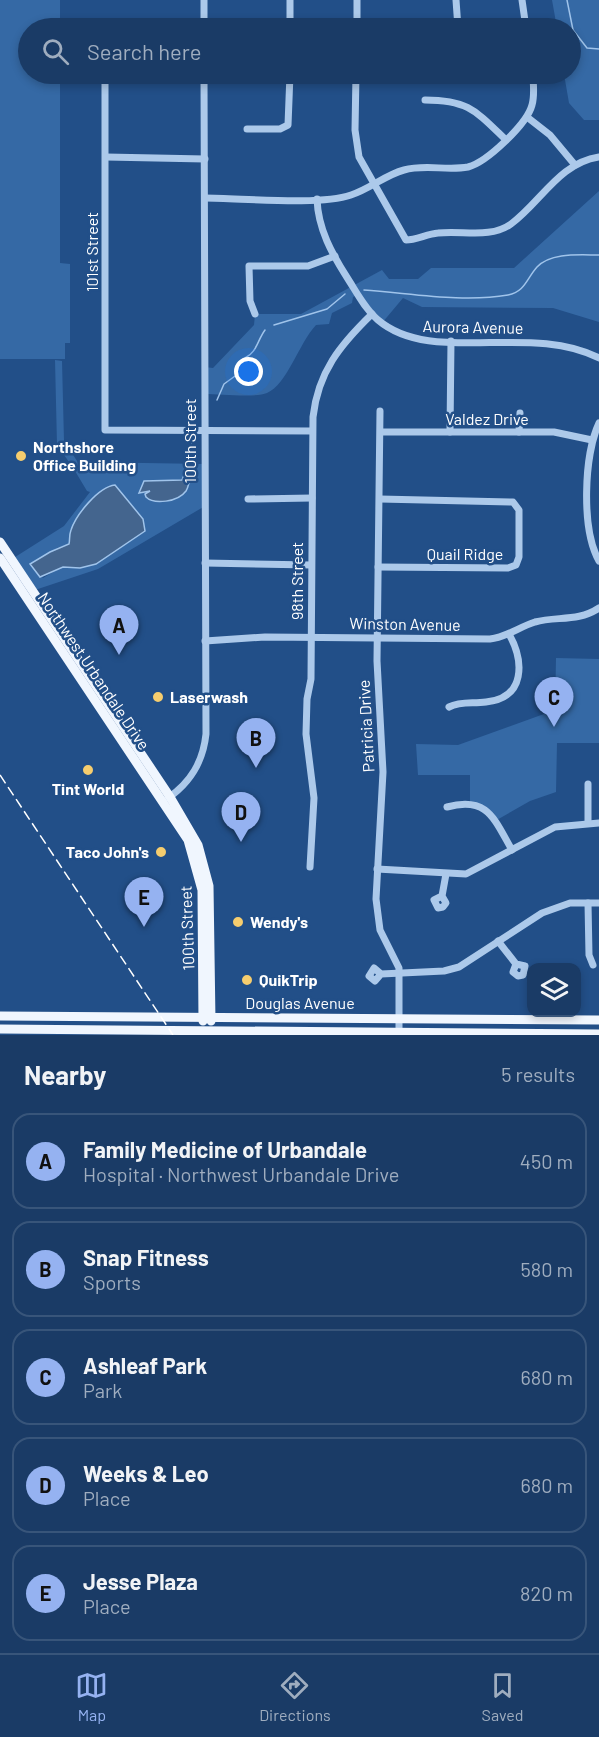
<!DOCTYPE html>
<meta charset="utf-8">
<style>
:root{--surface:#1a3b66;--page:#23426c;--text:#f1f3f6;--muted:#9fadbf;--line:#38557a;--accent:#95b2f1}
body{margin:0;font-family:Barlow,sans-serif;background:var(--page);color:var(--text)}
.controls{position:absolute;right:18px;bottom:18px;display:grid;overflow:hidden;border-radius:12px;box-shadow:0 3px 9px #0003}
.controls button{width:54px;height:54px;display:grid;place-items:center;padding:0;border:0;border-bottom:2px solid var(--line);background:var(--surface);color:var(--text);font:30px sans-serif}
.you{position:absolute;left:249px;top:372px;width:21px;height:21px;margin:-15px;border:4px solid #fff;border-radius:50%;background:#1a73e8;box-shadow:0 0 0 9px #1a73e833}
.badge{display:grid;place-items:center;width:39px;height:39px;border-radius:50%;background:var(--accent);color:#111;font-size:20px;font-weight:700}
.pin{position:absolute;translate:-50% -50px;filter:drop-shadow(0 2px 3px #0008)}
.pin::after{content:'';position:absolute;top:32px;width:21px;height:18px;background:inherit;clip-path:polygon(0 0,100% 0,50% 100%)}
.list{margin:0;padding:0;list-style:none}
h2{display:flex;justify-content:space-between;align-items:center;height:78px;margin:0;padding:0 24px;font-size:26px}
h2 small{font-size:20px;font-weight:400;color:var(--muted)}
.list li{display:grid;grid-template-columns:39px 1fr auto;gap:18px;align-items:center;box-sizing:border-box;height:96px;margin:0 12px 12px;padding:0 12px;border:2px solid var(--line);border-radius:18px}
.list b{display:block;font-size:22px;white-space:nowrap}
.list p{margin:0;font-size:20px;white-space:nowrap;color:var(--muted)}
.list em{font-size:20px;font-style:normal;color:var(--muted)}
.icon{flex:none;width:33px;height:33px;fill:none;stroke:currentColor;stroke-width:2;stroke-linecap:round;stroke-linejoin:round}
.map{position:relative;flex:none;width:599px;height:1035px;overflow:hidden}
.search{position:absolute;background:var(--surface);box-shadow:0 3px 9px #0003;left:18px;right:18px;top:18px;height:66px;display:flex;align-items:center;gap:15px;box-sizing:border-box;padding:0 21px;border-radius:33px;color:var(--muted);font-size:22px}
.sheet{height:618px;background:var(--surface)}
nav{display:flex;justify-content:space-around;align-items:center;box-sizing:border-box;height:84px;border-top:2px solid var(--line);background:var(--surface);font-size:16px;color:var(--muted)}
nav a{display:grid;justify-items:center;gap:3px}
nav .on{color:var(--accent)}
.map>svg:first-child{display:block}
.green{fill:#3569a5;fill-rule:evenodd}
.water{fill:#44658e;stroke:#a0c4eb;stroke-width:1.5}
.lines{fill:none;stroke-linecap:round;stroke-linejoin:round}
.stream{stroke:#a0c4eb;stroke-width:1.5}
.minor{stroke:#acc9ea;stroke-width:7}
.major{stroke:#f0f6fe;stroke-width:9}
.rail{stroke:#fff;stroke-width:1.5;stroke-dasharray:10 4.5;stroke-linecap:butt}
.poi-dot{fill:#f6cd6e;stroke:#224f88;stroke-width:2}
.labels{text-anchor:middle;stroke-width:5;stroke-linejoin:round;paint-order:stroke}
.street-label{font-size:16px;fill:#fff;stroke:#224f88}
.poi-label{font-size:16px;font-weight:bold;fill:#fff;stroke:#224f88;text-anchor:start}
</style>
<div class="map">
<svg width="599" height="1035" viewBox="0 0 599 1035">
<rect width="100%" height="100%" fill="#224f88"/>
<g class="green">
<path d="M0,0H60V28H28V74H60V263L70,264V343H65V359H0Z"/>
<path d="M552,0H599V120H584L569,103L564,74H570V28H557Z"/>
<path d="M599,191V322L553,308L422,307L403,298L382,323L357,295L353,297L352,303L332,313L329,324L316,325C299,343 287,385 267,393C256,398 219,394 205,394V367L213,368L254,325L255,314H301L382,270L389,279H418L431,268H514Z"/>
<path d="M55,360L62,361L64,441L79,464L74,469L57,445Z"/>
<path d="M84,462L205,464V506L98,569L32,591L12,559L64,526L90,492L87,491L75,471ZM187,468H191C188,490 182,501 157,502L146,497L150,491L140,493L149,480H183ZM115,486L143,519L145,531L96,564L60,568L43,578L32,566L57,548L69,544L74,523L98,494Z"/>
<path d="M556,658L599,659V743H557L556,792L530,801L495,821L470,804V775H418L416,744L458,745L555,710Z"/>
</g>
<g class="water">
<path d="M187,468H191C190,475 190,485 186,491C178,502 154,505 146,497L145,494L150,491L139,493L144,481L182,480Z"/>
<path d="M115,485L143,519L145,531L96,564L80,568L63,567L40,577L30,564L50,552L69,544C70,540 69,535 71,530C76,515 98,487 115,485Z"/>
</g>
<g class="lines">
<g class="stream">
<path d="M567,0L573,30L587,48L599,49"/>
<path d="M364,290C410,293 462,303 508,295C525,292 527,278 537,267C551,252 580,255 599,255"/>
<path d="M274,325L327,309L345,294"/>
<path d="M217,400L224,384L242,371L245,358C257,352 257,341 265,330"/>
<path d="M189,468L192,443"/>
</g>
<g class="minor">
<path d="M204,0V28"/>
<path d="M290,0V28"/>
<path d="M456,0L458,28"/>
<path d="M522,0L526,28"/>
<path d="M357,28V0"/>
<path d="M105,74V430L312,431"/>
<path d="M356,74L355,130L359,157L406,240C416,240 427,234 438,233C462,230 490,239 511,224C541,202 559,163 599,157"/>
<path d="M425,100C468,100 476,111 505,139"/>
<path d="M527,117L550,135L575,165"/>
<path d="M247,129H280L288,125L290,74"/>
<path d="M106,157L205,159"/>
<path d="M205,198C241,198 319,206 351,195C370,189 385,175 404,170C425,164 447,171 468,167C487,162 527,124 532,105C535,95 533,84 533,74"/>
<path d="M317,199C318,229 332,254 348,279C357,293 365,309 378,320C432,366 530,322 599,358"/>
<path d="M255,314L250,301L249,266H308L335,256"/>
<path d="M380,411L377,661L383,772L376,899L380,930L399,968V1035"/>
<path d="M599,423C584,455 581,529 599,561"/>
<path d="M381,432H554L592,440"/>
<path d="M450,432L451,341"/>
<path d="M519,432L520,413"/>
<path d="M248,499L312,498"/>
<path d="M205,563L311,565"/>
<path d="M378,567L508,568L516,565L519,557V510L513,502L380,499"/>
<path d="M205,641L265,637L490,639C507,637 519,627 535,622C557,616 578,622 599,608"/>
<path d="M449,707C461,701 473,704 486,702C526,698 524,661 509,634"/>
<path d="M588,784V823"/>
<path d="M168,798C191,782 203,762 206,734L204,74"/>
<path d="M447,807C488,796 494,819 512,850"/>
<path d="M310,867L314,798L306,734L307,699L311,679L313,417C318,372 340,345 372,314"/>
<path d="M377,869L466,874L555,827L599,823"/>
<path d="M442,896L434,900L438,908L443,907L446,903L442,896L446,874"/>
<path d="M588,903L589,955L593,965"/>
<path d="M498,941L516,964L525,966L523,975L518,976L513,972L516,964"/>
<path d="M381,974L375,981L369,976L374,968L381,974L444,971L459,967L542,913L570,903H599"/>
</g>
<g class="major">
<path d="M0,542L170,797L198,845L209,886L211,1021"/>
<path d="M0,558L188,840L202,890L203,1021"/>
<path d="M0,1016L599,1020"/>
<path d="M0,1029L599,1034"/>
</g>
<path class="rail" d="M0,775L173,1035"/>
</g>
<g class="poi-dot">
<circle cx="21" cy="456" r="6"/>
<circle cx="158" cy="697" r="6"/>
<circle cx="88" cy="770" r="6"/>
<circle cx="161" cy="852" r="6"/>
<circle cx="238" cy="922" r="6"/>
<circle cx="247" cy="980" r="6"/>
</g>
<g class="labels">
<g class="street-label">
<text transform="translate(92 252) rotate(-90)" y="6">101st Street</text>
<text transform="translate(473 327) rotate(1)" y="6">Aurora Avenue</text>
<text x="487" y="425">Valdez Drive</text>
<text transform="translate(190 441) rotate(-90)" y="6">100th Street</text>
<text x="465" y="560">Quail Ridge</text>
<text transform="translate(297 581) rotate(-90)" y="6">98th Street</text>
<text transform="translate(405 624) rotate(1)" y="6">Winston Avenue</text>
<text transform="translate(94 671) rotate(56)" y="6">Northwest Urbandale Drive</text>
<text transform="translate(366 726) rotate(-93)" y="6">Patricia Drive</text>
<text transform="translate(187 928) rotate(-92)" y="6">100th Street</text>
<text x="300" y="1009">Douglas Avenue</text>
</g>
<g class="poi-label">
<text x="33" y="453">Northshore<tspan x="33" dy="18">Office Building</tspan></text>
<text x="170" y="703">Laserwash</text>
<text x="88" y="795" text-anchor="middle">Tint World</text>
<text x="149" y="858" text-anchor="end">Taco John's</text>
<text x="250" y="928">Wendy's</text>
<text x="259" y="986">QuikTrip</text>
</g>
</g>
</svg>
<div class="controls">
<button><svg class="icon" aria-label="layers" viewBox="0 0 24 24"><path d="M12 4l9 5-9 5-9-5zM3 14l9 5 9-5"/></svg></button>
</div>
<div class="you"></div>
<div class="pin badge" style="left:119px;top:655px">A</div>
<div class="pin badge" style="left:256px;top:768px">B</div>
<div class="pin badge" style="left:554px;top:727px">C</div>
<div class="pin badge" style="left:241px;top:842px">D</div>
<div class="pin badge" style="left:144px;top:927px">E</div>
<div class="search"><svg class="icon" aria-label="search" viewBox="0 0 24 24"><circle cx="10" cy="10" r="6"/><path d="M15 15l6 6"/></svg>Search here</div>
</div>
<section class="sheet">
<h2>Nearby<small>5 results</small></h2>
<ul class="list">
<li><span class="badge">A</span><div><b>Family Medicine of Urbandale</b><p>Hospital · Northwest Urbandale Drive</p></div><em>450 m</em></li>
<li><span class="badge">B</span><div><b>Snap Fitness</b><p>Sports</p></div><em>580 m</em></li>
<li><span class="badge">C</span><div><b>Ashleaf Park</b><p>Park</p></div><em>680 m</em></li>
<li><span class="badge">D</span><div><b>Weeks &amp; Leo</b><p>Place</p></div><em>680 m</em></li>
<li><span class="badge">E</span><div><b>Jesse Plaza</b><p>Place</p></div><em>820 m</em></li>
</ul>
</section>
<nav>
<a class="on"><svg class="icon" aria-label="map" viewBox="0 0 24 24"><path d="M3 6l6-2 6 2 6-2v14l-6 2-6-2-6 2zM9 4v14M15 6v14"/></svg>Map</a>
<a><svg class="icon" aria-label="directions" viewBox="0 0 24 24"><path d="M12 3l9 9-9 9-9-9zM9 14v-3h6M13 9l2 2-2 2"/></svg>Directions</a>
<a><svg class="icon" aria-label="saved" viewBox="0 0 24 24"><path d="M7 4h10v16l-5-4-5 4z"/></svg>Saved</a>
</nav>
